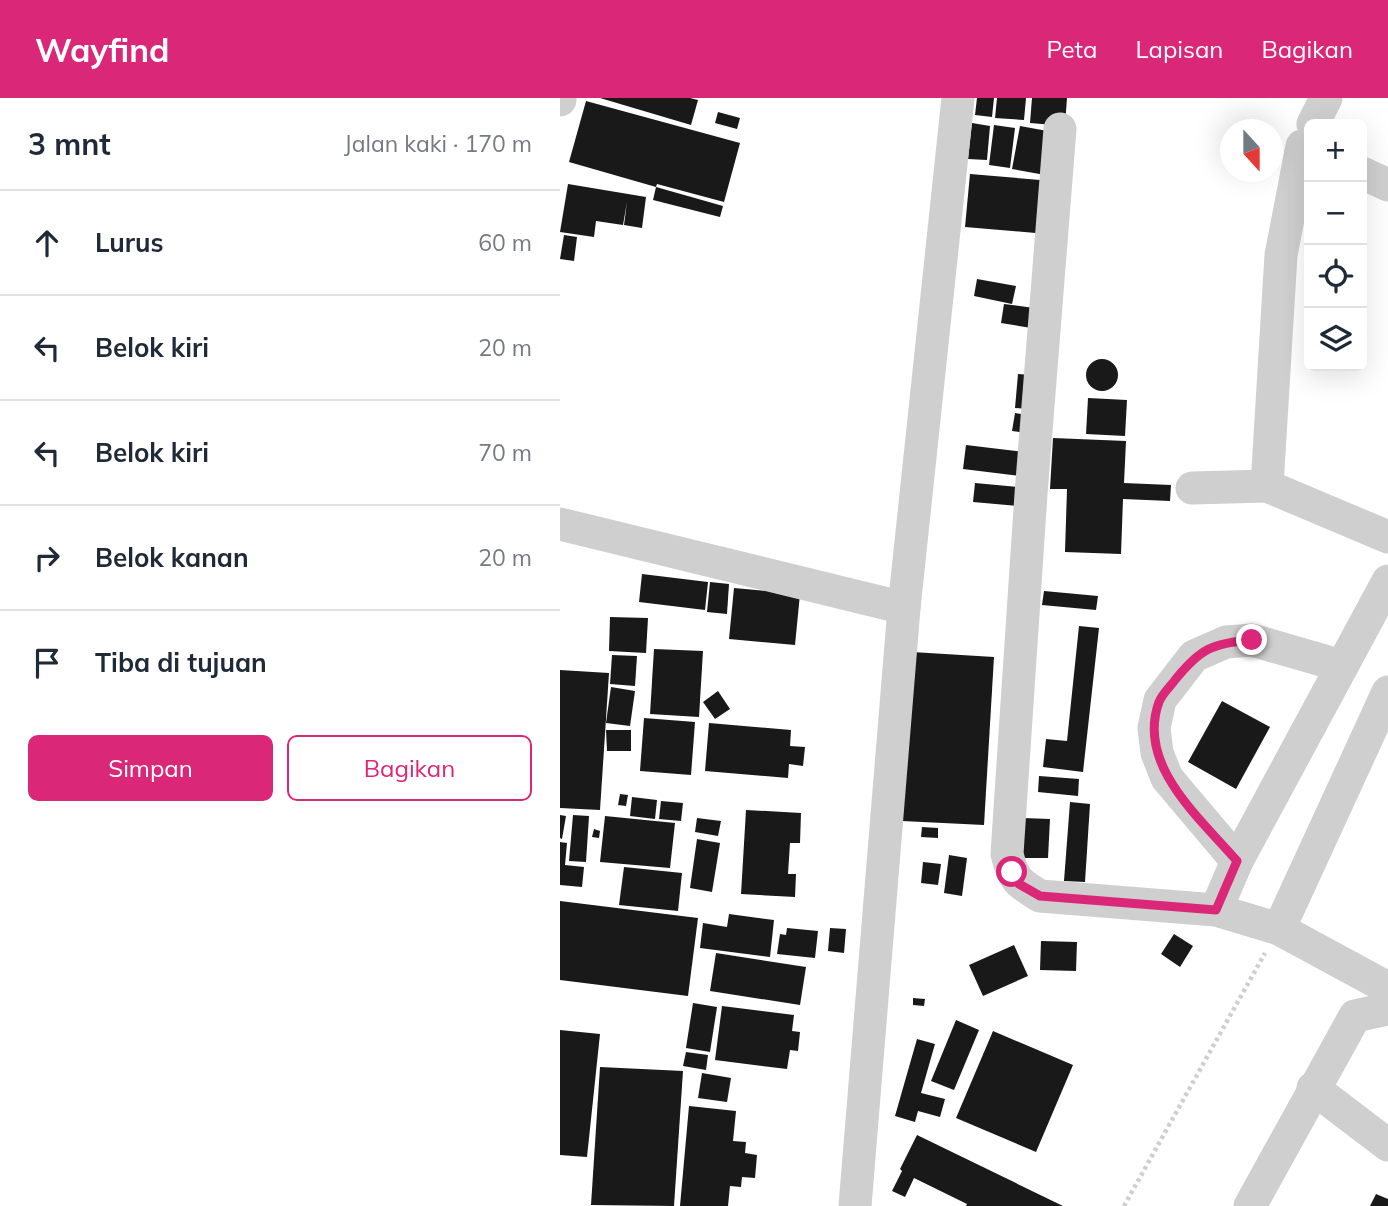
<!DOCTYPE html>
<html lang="id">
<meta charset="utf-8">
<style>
:root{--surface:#fff;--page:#f6f6f7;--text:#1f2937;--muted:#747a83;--line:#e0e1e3;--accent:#db2777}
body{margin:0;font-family:Mulish,sans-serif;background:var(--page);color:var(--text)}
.controls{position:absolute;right:21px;top:21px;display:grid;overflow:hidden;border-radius:10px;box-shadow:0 7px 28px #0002}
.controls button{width:63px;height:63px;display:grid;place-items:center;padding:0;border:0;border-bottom:2px solid var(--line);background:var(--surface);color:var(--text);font:35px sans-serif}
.compass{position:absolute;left:660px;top:21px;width:63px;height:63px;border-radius:50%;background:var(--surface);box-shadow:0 7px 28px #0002;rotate:159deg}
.stop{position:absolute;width:21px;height:21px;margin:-16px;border:5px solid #db2777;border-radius:50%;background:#fff}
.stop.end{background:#db2777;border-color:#fff;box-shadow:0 2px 7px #0008}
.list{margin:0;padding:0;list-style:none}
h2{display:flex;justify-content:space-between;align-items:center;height:91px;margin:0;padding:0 28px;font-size:30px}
h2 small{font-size:23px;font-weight:400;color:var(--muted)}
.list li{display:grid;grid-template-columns:46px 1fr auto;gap:21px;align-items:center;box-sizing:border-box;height:105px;padding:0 28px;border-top:2px solid var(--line)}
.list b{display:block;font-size:26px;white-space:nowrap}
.list em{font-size:23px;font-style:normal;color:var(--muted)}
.actions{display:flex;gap:14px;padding:21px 28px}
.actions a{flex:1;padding:16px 0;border:2px solid var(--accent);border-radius:10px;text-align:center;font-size:24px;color:var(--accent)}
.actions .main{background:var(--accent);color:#fff}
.icon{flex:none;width:38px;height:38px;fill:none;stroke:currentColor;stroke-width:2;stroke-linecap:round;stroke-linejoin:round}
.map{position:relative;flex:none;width:828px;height:1108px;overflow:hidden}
header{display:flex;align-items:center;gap:42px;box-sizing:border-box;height:98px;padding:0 35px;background:var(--accent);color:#fff}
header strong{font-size:33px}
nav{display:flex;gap:38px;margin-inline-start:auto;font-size:24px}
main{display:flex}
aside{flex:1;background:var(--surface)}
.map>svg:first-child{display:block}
.building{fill:#191919}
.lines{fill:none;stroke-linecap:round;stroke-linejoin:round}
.path{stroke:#cfcfcf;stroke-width:4.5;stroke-dasharray:3.5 3.5;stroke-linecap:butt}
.minor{stroke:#cfcfcf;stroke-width:33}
.route{stroke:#db2777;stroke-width:9}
</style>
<header>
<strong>Wayfind</strong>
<nav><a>Peta</a><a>Lapisan</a><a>Bagikan</a></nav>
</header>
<main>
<aside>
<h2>3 mnt<small>Jalan kaki · 170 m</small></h2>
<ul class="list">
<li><svg class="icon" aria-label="ahead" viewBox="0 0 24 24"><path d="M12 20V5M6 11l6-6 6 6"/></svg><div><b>Lurus</b></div><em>60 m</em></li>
<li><svg class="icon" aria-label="left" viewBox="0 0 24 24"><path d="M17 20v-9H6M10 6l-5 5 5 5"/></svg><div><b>Belok kiri</b></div><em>20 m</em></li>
<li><svg class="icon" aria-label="left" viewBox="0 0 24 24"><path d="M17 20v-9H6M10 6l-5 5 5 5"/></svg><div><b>Belok kiri</b></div><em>70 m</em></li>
<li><svg class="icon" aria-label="right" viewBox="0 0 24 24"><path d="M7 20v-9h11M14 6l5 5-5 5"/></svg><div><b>Belok kanan</b></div><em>20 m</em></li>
<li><svg class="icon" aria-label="arrive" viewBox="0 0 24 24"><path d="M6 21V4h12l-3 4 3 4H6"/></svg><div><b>Tiba di tujuan</b></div></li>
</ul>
<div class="actions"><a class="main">Simpan</a><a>Bagikan</a></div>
</aside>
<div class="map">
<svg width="828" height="1108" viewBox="0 0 828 1108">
<rect width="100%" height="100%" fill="#fff"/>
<g class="building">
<path d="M40,0H130L138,2L131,27Z"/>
<path d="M417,0H434L432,19L415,17Z"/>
<path d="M437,0H466L464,22L435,20Z"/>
<path d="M472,0H507L505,28L470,25Z"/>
<path d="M26,3L180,45L164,104L97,86L96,89L163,108L160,119L93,102L96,89L9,64Z"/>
<path d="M158,14L180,20L177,31L155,25Z"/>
<path d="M412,25L430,28L427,62L408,61Z"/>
<path d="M434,27L455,30L450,70L429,67Z"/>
<path d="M460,28L493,34L485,77L452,71Z"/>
<path d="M410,76L492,83L487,136L405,129Z"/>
<path d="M8,86L86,99L82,130L64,127L67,104L63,127L36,123L34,139L0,134Z"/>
<path d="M4,137L17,139L14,163L0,161Z"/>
<path d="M417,181L456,188L452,206L414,198Z"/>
<path d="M444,206L474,210L471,230L441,225Z"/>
<circle cx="542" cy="277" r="16"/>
<path d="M458,276L471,277L467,311L455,310Z"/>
<path d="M528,300L567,302L565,338L526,336Z"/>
<path d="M455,315L468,317L466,335L452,333Z"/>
<path d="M493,340L566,343L564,385L611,387L610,403L563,401L561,456L505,454L507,391H490Z"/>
<path d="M406,347L464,354L461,378L403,371Z"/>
<path d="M415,385L459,389L458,408L413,404Z"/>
<path d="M82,476L148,484L145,512L79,504Z"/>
<path d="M150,484L169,486L167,516L147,514Z"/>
<path d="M174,490L240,496L235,547L169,541Z"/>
<path d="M484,493L538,498L536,512L482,507Z"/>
<path d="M50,519L88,520L86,555L49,553Z"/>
<path d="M519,528L539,530L523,674L483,669L486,641L507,643Z"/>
<path d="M94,551L143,553L139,619L90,616Z"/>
<path d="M352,554L434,559L424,727L342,723Z"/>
<path d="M52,557L77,558L75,588L50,586Z"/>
<path d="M0,572L49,575L40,712L0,710Z"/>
<path d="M51,589L75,593L70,628L46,625Z"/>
<path d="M158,593L170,611L155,621L143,604Z"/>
<path d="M662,603L710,629L676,691L628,664Z"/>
<path d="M84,620L135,624L131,677L80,673Z"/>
<path d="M149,625L231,632L230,648L245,649L243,668L229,666L228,680L145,673Z"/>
<path d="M46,632H71V653H47Z"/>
<path d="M479,678L519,681L518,698L478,694Z"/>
<path d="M60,696L68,697L66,708L58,707Z"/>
<path d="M72,699L97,702L95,721L70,718Z"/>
<path d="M101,703L123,705L121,723L99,721Z"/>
<path d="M510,704L530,706L525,784L504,783Z"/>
<path d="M186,712L241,715L240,745H230L228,776H236L235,799L181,796Z"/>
<path d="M0,717L6,718L2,741L0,740Z"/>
<path d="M13,717L29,718L26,764L9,763Z"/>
<path d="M45,718L115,725L110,770L40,764Z"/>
<path d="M137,720L161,723L158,738L135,734Z"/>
<path d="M463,720L490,721L488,760H462Z"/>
<path d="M362,729L378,730V740L361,739Z"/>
<path d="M34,731L40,733L39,740L32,739Z"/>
<path d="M137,741L160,745L152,794L130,790Z"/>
<path d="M0,744L7,745L5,767L24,769L22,789L0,787Z"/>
<path d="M389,757L407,760L402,798L384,795Z"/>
<path d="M363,764L381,766L378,787L361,785Z"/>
<path d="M64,769L122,775L118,813L59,807Z"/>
<path d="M0,803L138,820L128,898L0,882Z"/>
<path d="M169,816L214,822L210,859L140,850L143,825L167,829Z"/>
<path d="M227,830L258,833L255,860L217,856L220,836L226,837Z"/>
<path d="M270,830L286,831L284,855L268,853Z"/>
<path d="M614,836L633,848L620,869L601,856Z"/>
<path d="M481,843L517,844L516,873L480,872Z"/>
<path d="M454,847L468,878L423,898L409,867Z"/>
<path d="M156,855L246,869L240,907L150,893Z"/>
<path d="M353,900L365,901L364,908L353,907Z"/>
<path d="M133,905L157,909L150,954L126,950Z"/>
<path d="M162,908L234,917L232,933L240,934L238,953L230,952L227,971L155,962Z"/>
<path d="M396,922L419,932L394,992L371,983Z"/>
<path d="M0,932L40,936L27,1059L0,1057Z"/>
<path d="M433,933L513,967L476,1054L396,1020Z"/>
<path d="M357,941L375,946L361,995L385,1001L380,1019L358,1013L355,1024L335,1018Z"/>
<path d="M126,954L148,957L146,972L123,968Z"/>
<path d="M40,969L123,973L114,1108L31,1107Z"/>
<path d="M142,975L171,980L167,1004L138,1000Z"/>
<path d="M129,1008L176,1013L173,1043L186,1044L185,1055L197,1057L195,1080L182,1079L181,1089L170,1088L168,1108H120Z"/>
<path d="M357,1037L503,1108H406L407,1106L354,1080L345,1099L332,1093L342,1073L340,1071Z"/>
<path d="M816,1096L828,1101V1108H810Z"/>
</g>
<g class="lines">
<path class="path" d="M564,1108L705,855"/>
<g class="minor">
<path d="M0,2V0"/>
<path d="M753,26L766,0"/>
<path d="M500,31L471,396L447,756C453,781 458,785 480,798L656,812"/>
<path d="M742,48L721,157L707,388L828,439"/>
<path d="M802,75L828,87"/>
<path d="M632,390L707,388"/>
<path d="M0,426L344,510"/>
<path d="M828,483L677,763L656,812L719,831L828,890"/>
<path d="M677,763L607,680L597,655L594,630L600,602L634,558L666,544L692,542L782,568"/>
<path d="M719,831L828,594"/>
<path d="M753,990L828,1047"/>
<path d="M295,1108L344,510L398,0"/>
<path d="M690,1108L795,918L828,911"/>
</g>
</g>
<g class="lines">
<path class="route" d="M452,774L459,786L480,798L656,812L677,763C640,720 576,667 599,604C602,596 610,589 615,582C640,551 652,545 692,542"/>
</g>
</svg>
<div class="controls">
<button>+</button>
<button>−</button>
<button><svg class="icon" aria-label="locate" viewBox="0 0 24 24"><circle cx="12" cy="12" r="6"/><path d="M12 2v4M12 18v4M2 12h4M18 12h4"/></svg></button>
<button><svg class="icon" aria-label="layers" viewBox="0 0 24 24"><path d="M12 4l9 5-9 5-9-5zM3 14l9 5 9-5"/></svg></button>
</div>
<svg class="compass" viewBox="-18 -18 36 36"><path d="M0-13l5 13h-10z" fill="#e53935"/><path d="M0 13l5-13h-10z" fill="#747a83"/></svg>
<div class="stop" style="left:452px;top:774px"></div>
<div class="stop end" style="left:692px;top:542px"></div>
</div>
</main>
